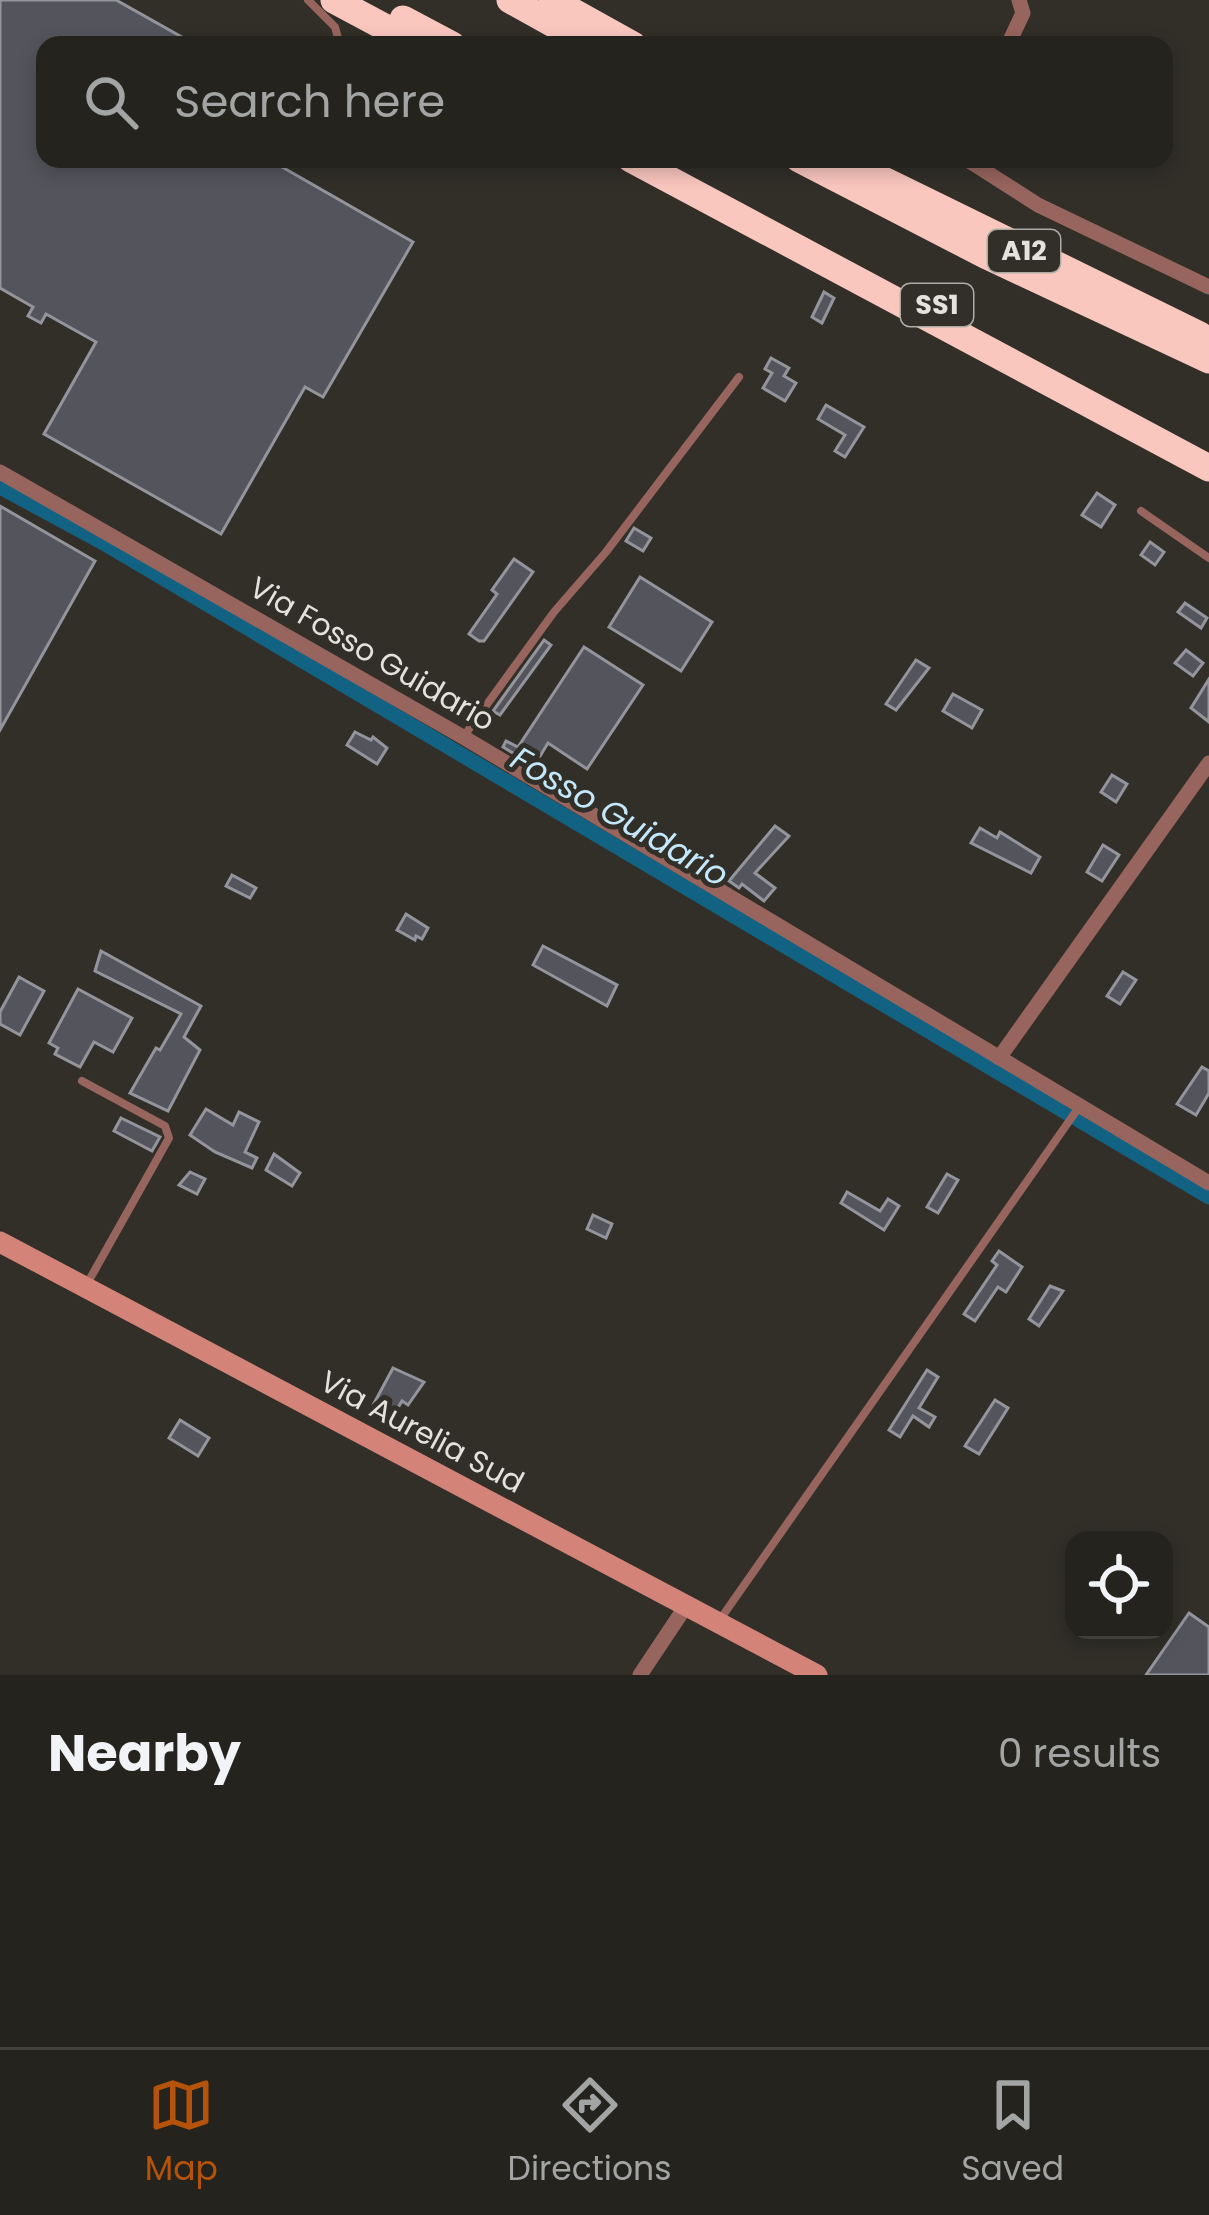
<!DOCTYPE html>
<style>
:root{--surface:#25231e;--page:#312f2b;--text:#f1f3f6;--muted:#a3a4a4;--line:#42403c;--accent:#b45309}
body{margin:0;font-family:Poppins,sans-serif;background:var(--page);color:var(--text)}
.controls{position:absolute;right:36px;bottom:36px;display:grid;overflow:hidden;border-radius:24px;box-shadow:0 6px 18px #0003}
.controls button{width:108px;height:108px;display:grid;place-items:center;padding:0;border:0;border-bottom:3px solid var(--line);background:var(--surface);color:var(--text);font:60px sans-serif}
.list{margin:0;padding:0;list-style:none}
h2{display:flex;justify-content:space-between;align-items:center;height:156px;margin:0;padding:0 48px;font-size:51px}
h2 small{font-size:39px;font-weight:400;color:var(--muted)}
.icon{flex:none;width:66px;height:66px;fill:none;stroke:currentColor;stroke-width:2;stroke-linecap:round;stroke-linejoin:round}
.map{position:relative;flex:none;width:1209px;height:1675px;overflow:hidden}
.search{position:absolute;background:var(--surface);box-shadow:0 6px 18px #0003;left:36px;right:36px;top:36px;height:132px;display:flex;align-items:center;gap:30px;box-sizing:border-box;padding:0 42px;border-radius:24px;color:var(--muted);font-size:45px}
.sheet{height:372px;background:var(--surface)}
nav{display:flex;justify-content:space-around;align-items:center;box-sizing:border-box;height:168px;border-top:3px solid var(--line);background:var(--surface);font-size:33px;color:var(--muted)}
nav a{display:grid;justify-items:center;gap:6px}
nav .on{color:var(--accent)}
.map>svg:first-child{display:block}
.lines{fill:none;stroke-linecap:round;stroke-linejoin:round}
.canal{stroke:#126283;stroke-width:15}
.building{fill:#54545c;stroke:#94949d;stroke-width:3}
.lane{stroke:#98655e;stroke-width:8}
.street{stroke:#98655e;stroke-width:15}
.secondary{stroke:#d38377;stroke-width:21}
.highway{stroke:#fac7bf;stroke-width:27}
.labels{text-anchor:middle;stroke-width:10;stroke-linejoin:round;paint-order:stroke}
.shield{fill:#312f28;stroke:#aeaca7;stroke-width:3}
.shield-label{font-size:27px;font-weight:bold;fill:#e3e2dd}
.street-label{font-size:30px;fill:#e3e2dd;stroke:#312f28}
.water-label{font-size:33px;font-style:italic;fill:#c3e8fc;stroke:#312f28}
</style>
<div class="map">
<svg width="1209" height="1675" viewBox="0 0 1209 1675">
<rect width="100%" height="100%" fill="#312f28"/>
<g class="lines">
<path class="canal" d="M0,487L107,545L1209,1197"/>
</g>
<g class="building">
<path d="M0,0H116L196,45H45V159H268L413,242L323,397L305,387L221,534L44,434L96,342L46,314L41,323L28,316L33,307L0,288Z"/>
<path d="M824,292L834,298L822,323L812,317Z"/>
<path d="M771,358L789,368L784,376L796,383L785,401L763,388L772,373L765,369Z"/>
<path d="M826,405L864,427L845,457L835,451L845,435L818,419Z"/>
<path d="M1097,493L1115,505L1101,527L1082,515Z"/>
<path d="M0,506L95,561L0,730Z"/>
<path d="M634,528L651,538L643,551L626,541Z"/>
<path d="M1150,542L1164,552L1155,565L1141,555Z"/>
<path d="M514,559L533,572L484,641H479L469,634L497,594L492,590Z"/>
<path d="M640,577L712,622L681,671L609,627Z"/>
<path d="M1185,603L1207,618L1201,628L1178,612Z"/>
<path d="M544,640L551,645L500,715L493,711Z"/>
<path d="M584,647L643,685L587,769L548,743L534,766L503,747L506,741L518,747Z"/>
<path d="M1186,650L1203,663L1193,676L1175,663Z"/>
<path d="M916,660L929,668L896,710L886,704Z"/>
<path d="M1209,679V722L1191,708Z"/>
<path d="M953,694L982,710L972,728L943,711Z"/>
<path d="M355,732L371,740L373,737L387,748L377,764L347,745Z"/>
<path d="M1112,775L1127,784L1116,802L1101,792Z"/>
<path d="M775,826L789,836L755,873L775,888L764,901L742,884L739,888L729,881Z"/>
<path d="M980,828L997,838L1000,832L1040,857L1031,873L971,843Z"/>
<path d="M1103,845L1119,855L1102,881L1087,872Z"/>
<path d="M232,875L256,888L250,898L226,886Z"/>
<path d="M406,914L428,928L422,939L416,936L415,940L397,930Z"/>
<path d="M543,946L617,985L607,1006L533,965Z"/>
<path d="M101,951L201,1006L184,1037L200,1050L168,1111L130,1093L156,1048L160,1050L181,1014L95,971Z"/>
<path d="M1123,972L1136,980L1120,1004L1107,996Z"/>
<path d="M19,977L44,991L20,1035L0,1024V1012Z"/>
<path d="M78,989L132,1018L113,1052L94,1042L80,1067L55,1054L58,1048L49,1043Z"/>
<path d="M1202,1067L1209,1071V1093L1196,1115L1177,1104Z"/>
<path d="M206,1109L233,1125L239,1112L259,1122L245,1152L257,1158L252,1168L215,1152L190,1135Z"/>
<path d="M121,1118L160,1137L152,1151L114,1131Z"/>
<path d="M274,1154L300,1173L292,1186L266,1170Z"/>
<path d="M190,1172L205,1179L197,1194L179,1185Z"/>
<path d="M947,1174L958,1180L938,1213L927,1207Z"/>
<path d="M847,1192L880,1211L888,1199L899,1206L884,1230L841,1203Z"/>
<path d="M593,1215L612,1224L606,1238L587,1229Z"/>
<path d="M999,1251L1022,1267L1006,1292L998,1287L975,1321L964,1314L997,1265L992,1261Z"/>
<path d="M1050,1286L1063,1291L1039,1326L1029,1319Z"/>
<path d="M393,1368L424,1382L408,1405L402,1401L391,1420L371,1409Z"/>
<path d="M927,1370L938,1377L919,1408L935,1417L929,1427L913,1416L900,1437L889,1430Z"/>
<path d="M995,1400L1008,1408L979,1454L965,1446Z"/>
<path d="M180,1420L209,1438L198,1456L169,1438Z"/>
<path d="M1189,1613L1209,1627V1675H1146Z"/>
</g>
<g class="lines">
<g class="lane">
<path d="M308,0L335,27L340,45"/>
<path d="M1141,511L1209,558"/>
<path d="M464,736L554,612L606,552L739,377"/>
<path d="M82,1081L165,1126L169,1138L87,1284"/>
<path d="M719,1621L1079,1107"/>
</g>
<g class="street">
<path d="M1008,45L1023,13L1019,0"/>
<path d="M966,159L1038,205L1209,287"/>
<path d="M0,472L463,737L1209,1183"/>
<path d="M999,1058L1209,763"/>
<path d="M640,1675L686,1606"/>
</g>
<path class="secondary" d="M0,1242L817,1675"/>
<g class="highway">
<path d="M334,0L418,45"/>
<path d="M510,0L591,45"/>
<path d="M552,0L633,45"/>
<path d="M403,19L452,45"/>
<path d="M631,159L1209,468"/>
<path d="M799,159L985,255L1209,360"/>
<path d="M841,159L1200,335"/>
</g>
</g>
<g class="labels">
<g class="shield">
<rect x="988" y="230" width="72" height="42" rx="9"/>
<rect x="901" y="284" width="72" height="42" rx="9"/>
</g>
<g class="shield-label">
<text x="1024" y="260">A12</text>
<text x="937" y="314">SS1</text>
</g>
<g class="street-label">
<text transform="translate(372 654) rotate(30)" y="10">Via Fosso Guidario</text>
<text transform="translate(422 1432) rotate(28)" y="10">Via Aurelia Sud</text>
</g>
<g class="water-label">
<text transform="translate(620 816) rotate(30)" y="12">Fosso Guidario</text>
</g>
</g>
</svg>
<div class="controls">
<button><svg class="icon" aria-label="locate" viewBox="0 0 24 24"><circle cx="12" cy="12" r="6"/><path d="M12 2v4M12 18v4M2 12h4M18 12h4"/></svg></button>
</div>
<div class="search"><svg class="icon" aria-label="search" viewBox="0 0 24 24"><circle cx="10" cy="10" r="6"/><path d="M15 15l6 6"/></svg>Search here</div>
</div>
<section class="sheet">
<h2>Nearby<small>0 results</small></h2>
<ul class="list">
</ul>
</section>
<nav>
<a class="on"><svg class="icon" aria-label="map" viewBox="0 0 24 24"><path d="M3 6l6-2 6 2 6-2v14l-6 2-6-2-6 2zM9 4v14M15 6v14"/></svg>Map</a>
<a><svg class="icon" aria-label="directions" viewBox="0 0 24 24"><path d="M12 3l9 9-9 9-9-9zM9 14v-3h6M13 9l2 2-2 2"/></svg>Directions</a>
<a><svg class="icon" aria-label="saved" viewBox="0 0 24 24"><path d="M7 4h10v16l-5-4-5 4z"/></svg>Saved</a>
</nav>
